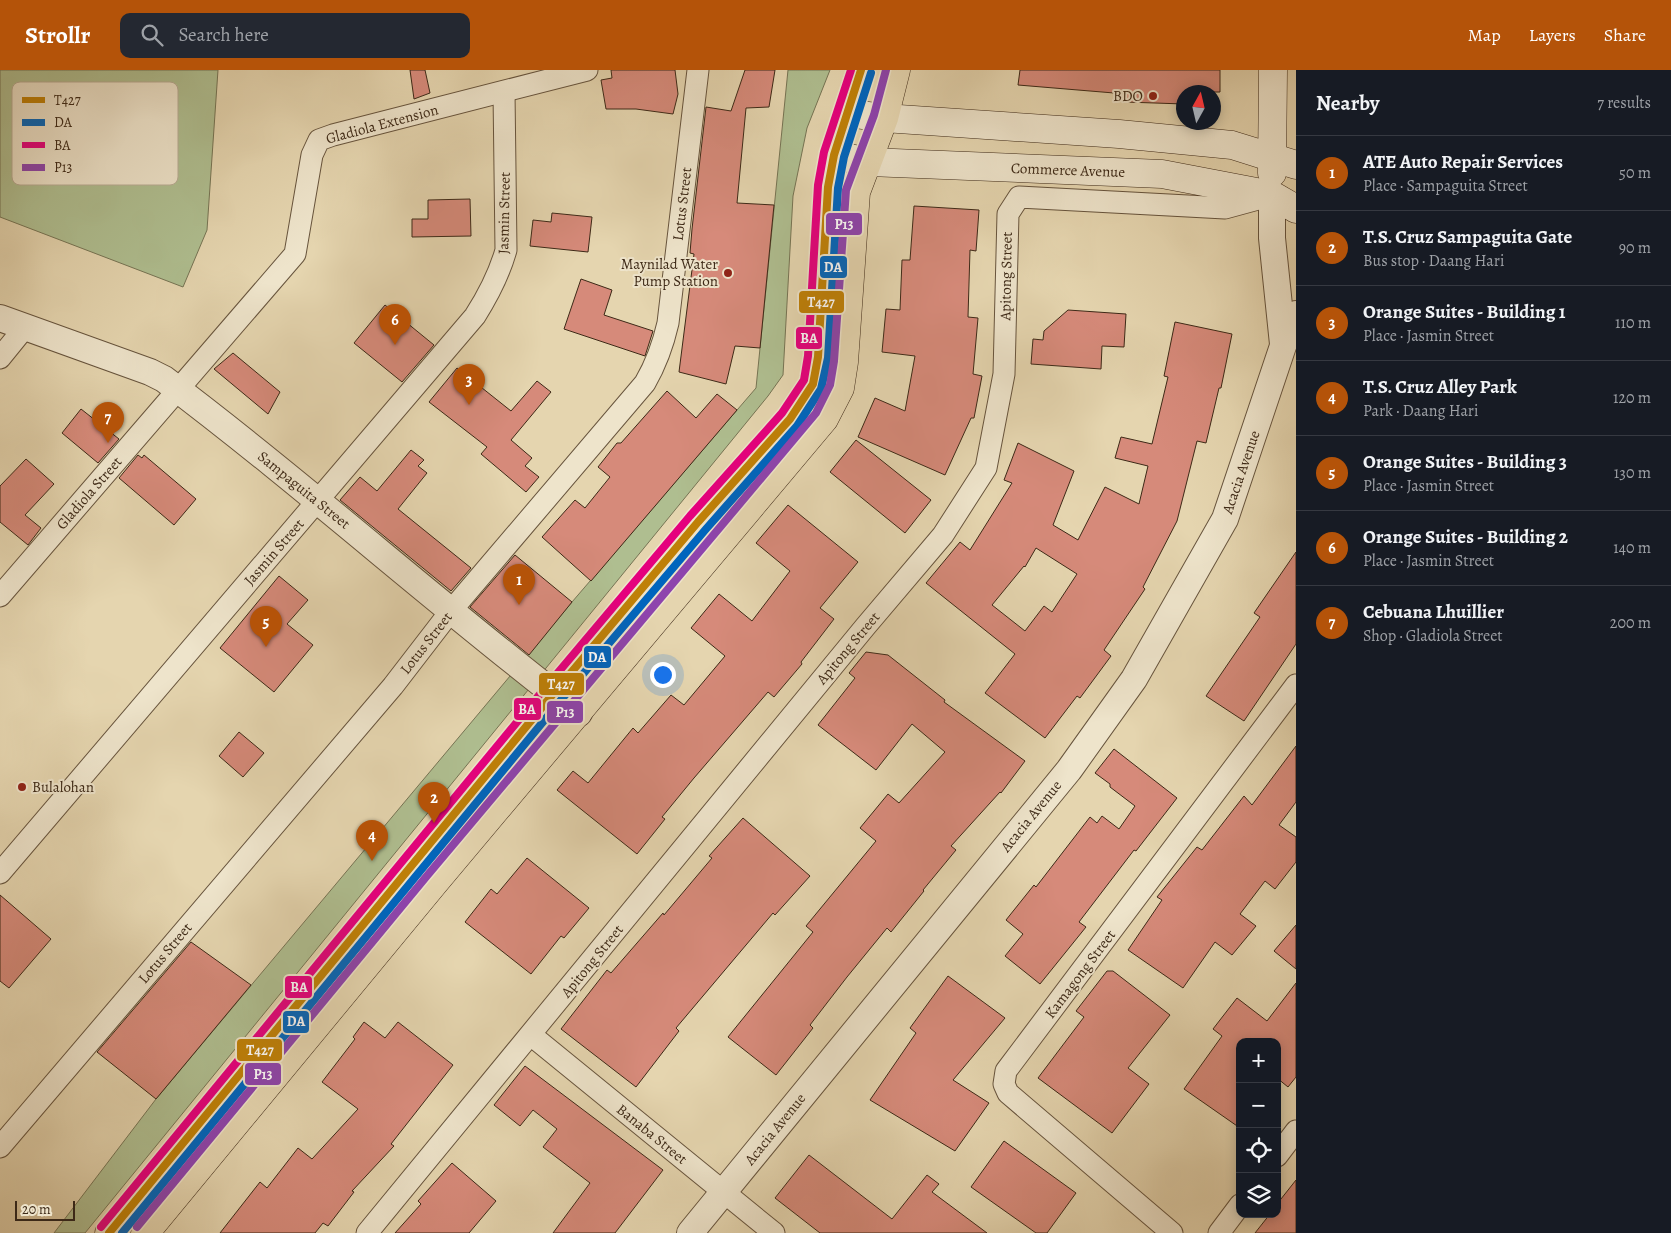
<!DOCTYPE html>
<meta charset="utf-8">
<style>
:root{--surface:#171b24;--page:#242831;--text:#f1f3f6;--muted:#9ea1a6;--line:#363941;--accent:#b45309}
body{margin:0;font-family:Alegreya,serif;background:var(--page);color:var(--text)}
.controls{position:absolute;right:15px;bottom:15px;display:grid;overflow:hidden;border-radius:10px;box-shadow:0 2px 12px #0003}
.controls button{width:45px;height:45px;display:grid;place-items:center;padding:0;border:0;border-bottom:1px solid var(--line);background:var(--surface);color:var(--text);font:25px sans-serif}
.compass{position:absolute;left:1176px;top:15px;width:45px;height:45px;border-radius:50%;background:var(--surface);box-shadow:0 2px 12px #0003;rotate:8deg}
.scale{position:absolute;left:15px;bottom:12px;width:60px;box-sizing:border-box;padding-left:5px;border:2px solid #3d2917;border-top:0;font-size:14px;line-height:18px;white-space:nowrap;color:#3d2917;-webkit-text-stroke:4px #eee4cb;paint-order:stroke}
.you{position:absolute;left:662px;top:604px;width:18px;height:18px;margin:-12px;border:4px solid #fff;border-radius:50%;background:#1a73e8;box-shadow:0 0 0 8px #1a73e833}
.badge{display:grid;place-items:center;width:32px;height:32px;border-radius:50%;background:var(--accent);color:#fff;font-size:16px;font-weight:700}
.pin{position:absolute;translate:-50% -41px;filter:drop-shadow(0 1px 2px #0008)}
.pin::after{content:'';position:absolute;top:26px;width:18px;height:15px;background:inherit;clip-path:polygon(0 0,100% 0,50% 100%)}
.list{margin:0;padding:0;list-style:none}
h2{display:flex;justify-content:space-between;align-items:center;height:65px;margin:0;padding:0 20px;font-size:21px}
h2 small{font-size:16px;font-weight:400;color:var(--muted)}
.list li{display:grid;grid-template-columns:32px 1fr auto;gap:15px;align-items:center;box-sizing:border-box;height:75px;padding:0 20px;border-top:1px solid var(--line)}
.list b{display:block;font-size:19px;white-space:nowrap}
.list p{margin:0;font-size:16px;white-space:nowrap;color:var(--muted)}
.list em{font-size:16px;font-style:normal;color:var(--muted)}
.icon{flex:none;width:28px;height:28px;fill:none;stroke:currentColor;stroke-width:2;stroke-linecap:round;stroke-linejoin:round}
.map{position:relative;flex:none;width:1296px;height:1163px;overflow:hidden}
header{display:flex;align-items:center;gap:30px;box-sizing:border-box;height:70px;padding:0 25px;background:var(--accent);color:#fff}
header strong{font-size:24px}
nav{display:flex;gap:28px;margin-inline-start:auto;font-size:18px}
.search{width:350px;height:45px;background:var(--page);display:flex;align-items:center;gap:12px;box-sizing:border-box;padding:0 18px;border-radius:10px;color:var(--muted);font-size:19px}
main{display:flex}
aside{flex:1;background:var(--surface)}
.map>svg:first-child{display:block}
.green{fill:#afbe90;stroke:#767454}
.building{fill:#d68a7a;stroke:#3d2917;fill-rule:evenodd}
.lines{fill:none;stroke-linecap:round;stroke-linejoin:round}
.minor-casing{stroke:#67543d;stroke-width:23}
.tertiary-casing{stroke:#67543d;stroke-width:28}
.secondary-casing{stroke:#3d2917;stroke-width:29}
.primary-casing{stroke:#3d2917;stroke-width:29}
.minor{stroke:#eee4cb;stroke-width:21}
.tertiary{stroke:#eee4cb;stroke-width:26}
.secondary{stroke:#eee4cb;stroke-width:28}
.primary{stroke:#e5d5af;stroke-width:28}
.bus-1-casing{stroke:#eee4cb;stroke-width:11}
.bus-2-casing{stroke:#eee4cb;stroke-width:11}
.bus-3-casing{stroke:#eee4cb;stroke-width:11}
.bus-4-casing{stroke:#eee4cb;stroke-width:11}
.bus-1{stroke:#bf8007;stroke-width:8}
.bus-2{stroke:#0065bd;stroke-width:8}
.bus-3{stroke:#e5007d;stroke-width:8}
.bus-4{stroke:#8e44ad;stroke-width:8}
.poi-dot{fill:#8f2418;stroke:#eee4cb;stroke-width:2}
.labels{text-anchor:middle;stroke-width:4;stroke-linejoin:round;paint-order:stroke}
.poi-label{font-size:15px;fill:#3d2917;stroke:#eee4cb;text-anchor:end}
.street-label{font-size:15px;fill:#3d2917;stroke:#eee4cb}
.key{fill:#eee4cb;stroke:#b9ac95;stroke-width:1}
.key-label{font-size:14px;fill:#3d2917}
.line-badge{stroke:#eee4cb;stroke-width:2}
.badge-label{font-size:14px;text-anchor:middle;font-weight:bold;fill:#fff}
</style>
<header>
<strong>Strollr</strong>
<div class="search"><svg class="icon" aria-label="search" viewBox="0 0 24 24"><circle cx="10" cy="10" r="6"/><path d="M15 15l6 6"/></svg>Search here</div>
<nav><a>Map</a><a>Layers</a><a>Share</a></nav>
</header>
<main>
<div class="map">
<svg width="1296" height="1163" viewBox="0 0 1296 1163">
<rect width="100%" height="100%" fill="#e5d5af"/>
<filter id="stains"><feTurbulence type="fractalNoise" baseFrequency=".004" numOctaves="4"/><feColorMatrix values="0 0 0 0 .2 0 0 0 0 .09 0 0 0 0 .02 0 0 0 .5 -.17"/></filter>
<radialGradient id="worn" r=".72"><stop offset=".6" stop-color="#630" stop-opacity="0"/><stop offset="1" stop-color="#630" stop-opacity=".3"/></radialGradient>
<g class="green">
<path d="M0,0H218L207,160L183,217L0,147Z"/>
<path d="M788,0H830L807,58L793,126L783,305L768,326L85,1163H54L156,1029L572,532L756,318Z"/>
</g>
<g class="building">
<path d="M410,0H425L430,23L414,29Z"/>
<path d="M611,0H675L678,24L673,44L636,39H606L601,10L612,8Z"/>
<path d="M745,0H775L769,37L746,38L737,133L774,135L760,278L735,276L726,314L679,302L694,184L690,183L692,159L706,37L731,41Z"/>
<path d="M1020,0H1220V22H1184V34L1125,32L1126,24L1018,15Z"/>
<path d="M470,129L471,166L412,167V149H428V130Z"/>
<path d="M914,136L979,140L976,181L970,180L968,247L978,248L973,304L982,306L974,348H971L945,405L858,367L875,328L905,341L915,286L882,282L886,239L900,240L902,190H910Z"/>
<path d="M552,143L592,147L588,182L530,176L533,150L551,152Z"/>
<path d="M581,209L612,220L604,245L653,261L645,286L564,259Z"/>
<path d="M385,235L434,275L402,312L354,273Z"/>
<path d="M1068,240L1126,244L1124,277L1102,276L1101,299L1031,294L1033,269L1043,270L1044,261Z"/>
<path d="M1175,252L1232,264L1221,318H1219L1206,373L1197,371L1177,451L1143,517L1145,519L1104,580L1111,586L1080,628L1077,626L1045,668L985,623L1015,584L926,513L960,472L970,480L1012,413L1004,410L1018,373L1074,401L1053,455L1078,470L1105,417L1139,434L1148,396L1115,388L1121,367L1152,374L1168,307L1164,306ZM1036,478L1077,504L1052,542L1044,536L1025,561L992,535L1024,496L1025,497Z"/>
<path d="M233,283L280,322L268,344L214,299Z"/>
<path d="M457,298L511,341L537,311L551,322L511,370L532,388L525,396L539,407L526,422L481,384L487,377L429,332Z"/>
<path d="M667,321L696,348L717,324L737,340L591,511L542,467L575,430L585,438L610,407L598,397L617,373H621Z"/>
<path d="M81,339L119,369L98,393L62,363Z"/>
<path d="M856,370L931,430L905,463L830,402Z"/>
<path d="M411,380L424,390L418,396L427,403L398,439L471,498L451,521L340,430L360,407L377,421Z"/>
<path d="M138,385L142,388L144,385L196,429L174,455L119,408Z"/>
<path d="M26,389L54,414L25,445L41,458L28,475L0,452V416Z"/>
<path d="M788,435L858,492L820,538L834,549L801,592L802,594L774,627L768,622L694,708L662,747L665,749L637,784L557,720L573,701L588,713L633,658L638,663L671,625L684,635L725,586L691,558L719,524L752,551L790,501L756,473Z"/>
<path d="M1296,482V574L1244,651L1206,626L1260,547L1254,543Z"/>
<path d="M515,485L572,532L529,585L470,537Z"/>
<path d="M279,506L308,530L287,554L313,575L274,622L220,578Z"/>
<path d="M866,582L888,585L945,630L944,632L1025,691L1001,723L1000,722L951,776L956,780L923,820L924,821L891,862L887,858L847,907L810,955L813,958L776,1005L728,967L813,862L806,856L876,771L860,758L888,724L899,733L945,682L912,654L876,700L818,655L855,608L849,603Z"/>
<path d="M239,662L264,683L243,707L219,686Z"/>
<path d="M1296,676V732L1279,755L1296,767V792L1275,819L1265,811L1240,844L1256,856L1232,885L1215,872L1183,918L1128,880L1162,830L1157,827L1197,777L1202,780L1244,726L1252,735Z"/>
<path d="M1114,679L1177,728L1136,781L1134,780L1079,852L1086,857L1040,914L1005,886L1023,864L1006,850L1034,815L1036,817L1090,747L1097,753L1102,746L1119,759L1135,736L1110,717V714L1095,703Z"/>
<path d="M743,748L810,806L775,845L773,843L676,958L679,961L636,1017L561,959L607,900L611,903L663,843L664,845L712,788L709,786Z"/>
<path d="M527,788L589,838L564,868L561,866L531,904L465,852L491,819L497,824Z"/>
<path d="M0,825L51,869L9,918L0,911Z"/>
<path d="M1296,855V899L1274,881Z"/>
<path d="M191,872L251,915L156,1029L97,982Z"/>
<path d="M1107,901H1113L1170,945L1128,998L1149,1014L1112,1063L1038,1008L1084,947L1076,941Z"/>
<path d="M948,906L1005,948L953,1010L989,1033L955,1081L870,1030L916,963L910,958Z"/>
<path d="M1296,913V1007L1288,1017L1277,1008V972H1240V1058L1184,1019L1222,966L1213,959L1237,928L1267,951Z"/>
<path d="M364,952L385,968L398,952L453,995L391,1074L394,1076L352,1121L354,1122L328,1156L323,1153L315,1163H220L260,1112L267,1118L298,1078L312,1089L358,1039L322,1012L355,969L353,967Z"/>
<path d="M525,996L663,1100L615,1163H553L590,1113L543,1077L557,1059L533,1040L520,1056L494,1035Z"/>
<path d="M1004,1071L1076,1123L1047,1163H1036L971,1117Z"/>
<path d="M809,1085L892,1149L927,1105L939,1114L932,1122L987,1163H820L775,1128Z"/>
<path d="M452,1093L496,1131L469,1163H395L421,1134L418,1131Z"/>
<path d="M1296,1110V1163H1255L1270,1144H1277V1134Z"/>
</g>
<g class="lines">
<defs>
<g id="minor">
<path d="M0,288L26,256"/>
<path d="M0,526L295,184L312,85L319,70L333,65L587,0"/>
<path d="M0,803L475,246C489,224 499,205 506,180L504,22"/>
<path d="M531,965L774,1163"/>
<path d="M0,1077L393,616L450,542L645,313C656,294 663,275 668,253L698,0"/>
<path d="M1277,1086L1296,1061"/>
<path d="M367,1163L865,557L943,465L986,398L1004,304L1008,144L1019,127L1225,138L1269,126"/>
<path d="M1172,1163L1008,1023L1004,1014L1006,1001L1296,615"/>
<path d="M1219,1163L1240,1135"/>
</g>
<g id="tertiary">
<path d="M1272,125V168L1283,274"/>
<path d="M0,248L150,302L164,309C306,416 438,535 579,643"/>
<path d="M690,1163L1069,700L1134,609L1225,449L1283,276L1296,244"/>
</g>
<g id="secondary">
<path d="M847,43L884,48L1119,64L1232,75L1296,95"/>
<path d="M834,85L869,92L1162,104L1272,125L1296,139"/>
<path d="M1272,103L1273,0"/>
<path d="M1292,253L1296,250"/>
</g>
<g id="primary">
<path d="M109,1163L553,624L698,452L790,349L813,314L818,287L828,117L834,85L861,0"/>
<path d="M145,1163L434,813L824,349L840,318L844,292L856,122L884,48L896,0"/>
</g>
</defs>
<use href="#minor" class="minor-casing"/>
<use href="#tertiary" class="tertiary-casing"/>
<use href="#secondary" class="secondary-casing"/>
<use href="#primary" class="primary-casing"/>
<use href="#minor" class="minor"/>
<use href="#tertiary" class="tertiary"/>
<use href="#secondary" class="secondary"/>
<use href="#primary" class="primary"/>
<defs>
<path id="bus-1" d="M109,1163L553,624L698,452L790,349L813,314L818,287L828,117L834,85L861,0"/>
<path id="bus-2" d="M122,1163L561,630L706,459L797,356L821,319L828,288L838,118L844,87L871,3"/>
<path id="bus-3" d="M101,1157L545,618L690,446L782,343L804,310L808,286L818,115L824,82L851,0"/>
<path id="bus-4" d="M137,1157L426,807L816,343L830,315L834,291L846,120L874,45L886,0"/>
</defs>
<use href="#bus-1" class="bus-1-casing"/>
<use href="#bus-2" class="bus-2-casing"/>
<use href="#bus-3" class="bus-3-casing"/>
<use href="#bus-4" class="bus-4-casing"/>
<use href="#bus-1" class="bus-1"/>
<use href="#bus-2" class="bus-2"/>
<use href="#bus-3" class="bus-3"/>
<use href="#bus-4" class="bus-4"/>
</g>
<g class="poi-dot">
<circle cx="1153" cy="26" r="5"/>
<circle cx="728" cy="203" r="5"/>
<circle cx="22" cy="717" r="5"/>
</g>
<g class="labels">
<g class="poi-label">
<text x="1143" y="31">BDO</text>
<text x="718" y="199">Maynilad Water<tspan x="718" dy="17">Pump Station</tspan></text>
<text x="32" y="722" text-anchor="start">Bulalohan</text>
</g>
<g class="street-label">
<text transform="translate(382 54) rotate(-15)" y="5">Gladiola Extension</text>
<text transform="translate(1068 100) rotate(2)" y="5">Commerce Avenue</text>
<text transform="translate(682 134) rotate(-83)" y="5">Lotus Street</text>
<text transform="translate(504 143) rotate(-89)" y="5">Jasmin Street</text>
<text transform="translate(1006 206) rotate(-89)" y="5">Apitong Street</text>
<text transform="translate(1241 402) rotate(-71)" y="5">Acacia Avenue</text>
<text transform="translate(304 420) rotate(39)" y="5">Sampaguita Street</text>
<text transform="translate(89 423) rotate(-49)" y="5">Gladiola Street</text>
<text transform="translate(274 482) rotate(-49)" y="5">Jasmin Street</text>
<text transform="translate(426 573) rotate(-52)" y="5">Lotus Street</text>
<text transform="translate(848 578) rotate(-50)" y="5">Apitong Street</text>
<text transform="translate(1031 746) rotate(-51)" y="5">Acacia Avenue</text>
<text transform="translate(165 883) rotate(-50)" y="5">Lotus Street</text>
<text transform="translate(592 891) rotate(-51)" y="5">Apitong Street</text>
<text transform="translate(1080 904) rotate(-53)" y="5">Kamagong Street</text>
<text transform="translate(775 1059) rotate(-51)" y="5">Acacia Avenue</text>
<text transform="translate(652 1064) rotate(39)" y="5">Banaba Street</text>
</g>
</g>
<rect x="12" y="12" width="166" height="103" rx="8" class="key"/>
<rect x="22" y="27" width="23" height="6" fill="#bf8007"/>
<rect x="22" y="49" width="23" height="7" fill="#0065bd"/>
<rect x="22" y="72" width="23" height="6" fill="#e5007d"/>
<rect x="22" y="94" width="23" height="7" fill="#8e44ad"/>
<g class="key-label">
<text x="54" y="35">T427</text>
<text x="54" y="57">DA</text>
<text x="54" y="80">BA</text>
<text x="54" y="102">P13</text>
</g>
<g class="line-badge">
<rect x="825" y="142" width="38" height="24" rx="5" fill="#8e44ad"/>
<rect x="819" y="185" width="29" height="24" rx="5" fill="#0065bd"/>
<rect x="798" y="220" width="47" height="24" rx="5" fill="#bf8007"/>
<rect x="795" y="256" width="28" height="24" rx="5" fill="#e5007d"/>
<rect x="583" y="575" width="29" height="24" rx="5" fill="#0065bd"/>
<rect x="538" y="602" width="47" height="24" rx="5" fill="#bf8007"/>
<rect x="513" y="627" width="29" height="24" rx="5" fill="#e5007d"/>
<rect x="546" y="630" width="38" height="24" rx="5" fill="#8e44ad"/>
<rect x="284" y="905" width="29" height="24" rx="5" fill="#e5007d"/>
<rect x="282" y="940" width="28" height="24" rx="5" fill="#0065bd"/>
<rect x="236" y="968" width="47" height="24" rx="5" fill="#bf8007"/>
<rect x="244" y="992" width="38" height="24" rx="5" fill="#8e44ad"/>
</g>
<g class="badge-label">
<text x="844" y="159">P13</text>
<text x="833" y="202">DA</text>
<text x="821" y="237">T427</text>
<text x="809" y="273">BA</text>
<text x="597" y="592">DA</text>
<text x="561" y="619">T427</text>
<text x="527" y="644">BA</text>
<text x="565" y="647">P13</text>
<text x="299" y="922">BA</text>
<text x="296" y="956">DA</text>
<text x="260" y="985">T427</text>
<text x="263" y="1009">P13</text>
</g>
<rect width="100%" height="100%" filter="url(#stains)"/>
<rect width="100%" height="100%" fill="url(#worn)"/>
</svg>
<div class="controls">
<button>+</button>
<button>−</button>
<button><svg class="icon" aria-label="locate" viewBox="0 0 24 24"><circle cx="12" cy="12" r="6"/><path d="M12 2v4M12 18v4M2 12h4M18 12h4"/></svg></button>
<button><svg class="icon" aria-label="layers" viewBox="0 0 24 24"><path d="M12 4l9 5-9 5-9-5zM3 14l9 5 9-5"/></svg></button>
</div>
<svg class="compass" viewBox="-18 -18 36 36"><path d="M0-13l5 13h-10z" fill="#e53935"/><path d="M0 13l5-13h-10z" fill="#9ea1a6"/></svg>
<div class="scale">20 m</div>
<div class="you"></div>
<div class="pin badge" style="left:519px;top:535px">1</div>
<div class="pin badge" style="left:434px;top:753px">2</div>
<div class="pin badge" style="left:469px;top:335px">3</div>
<div class="pin badge" style="left:372px;top:791px">4</div>
<div class="pin badge" style="left:266px;top:577px">5</div>
<div class="pin badge" style="left:395px;top:275px">6</div>
<div class="pin badge" style="left:108px;top:373px">7</div>
</div>
<aside>
<h2>Nearby<small>7 results</small></h2>
<ul class="list">
<li><span class="badge">1</span><div><b>ATE Auto Repair Services</b><p>Place · Sampaguita Street</p></div><em>50 m</em></li>
<li><span class="badge">2</span><div><b>T.S. Cruz Sampaguita Gate</b><p>Bus stop · Daang Hari</p></div><em>90 m</em></li>
<li><span class="badge">3</span><div><b>Orange Suites - Building 1</b><p>Place · Jasmin Street</p></div><em>110 m</em></li>
<li><span class="badge">4</span><div><b>T.S. Cruz Alley Park</b><p>Park · Daang Hari</p></div><em>120 m</em></li>
<li><span class="badge">5</span><div><b>Orange Suites - Building 3</b><p>Place · Jasmin Street</p></div><em>130 m</em></li>
<li><span class="badge">6</span><div><b>Orange Suites - Building 2</b><p>Place · Jasmin Street</p></div><em>140 m</em></li>
<li><span class="badge">7</span><div><b>Cebuana Lhuillier</b><p>Shop · Gladiola Street</p></div><em>200 m</em></li>
</ul>
</aside>
</main>
